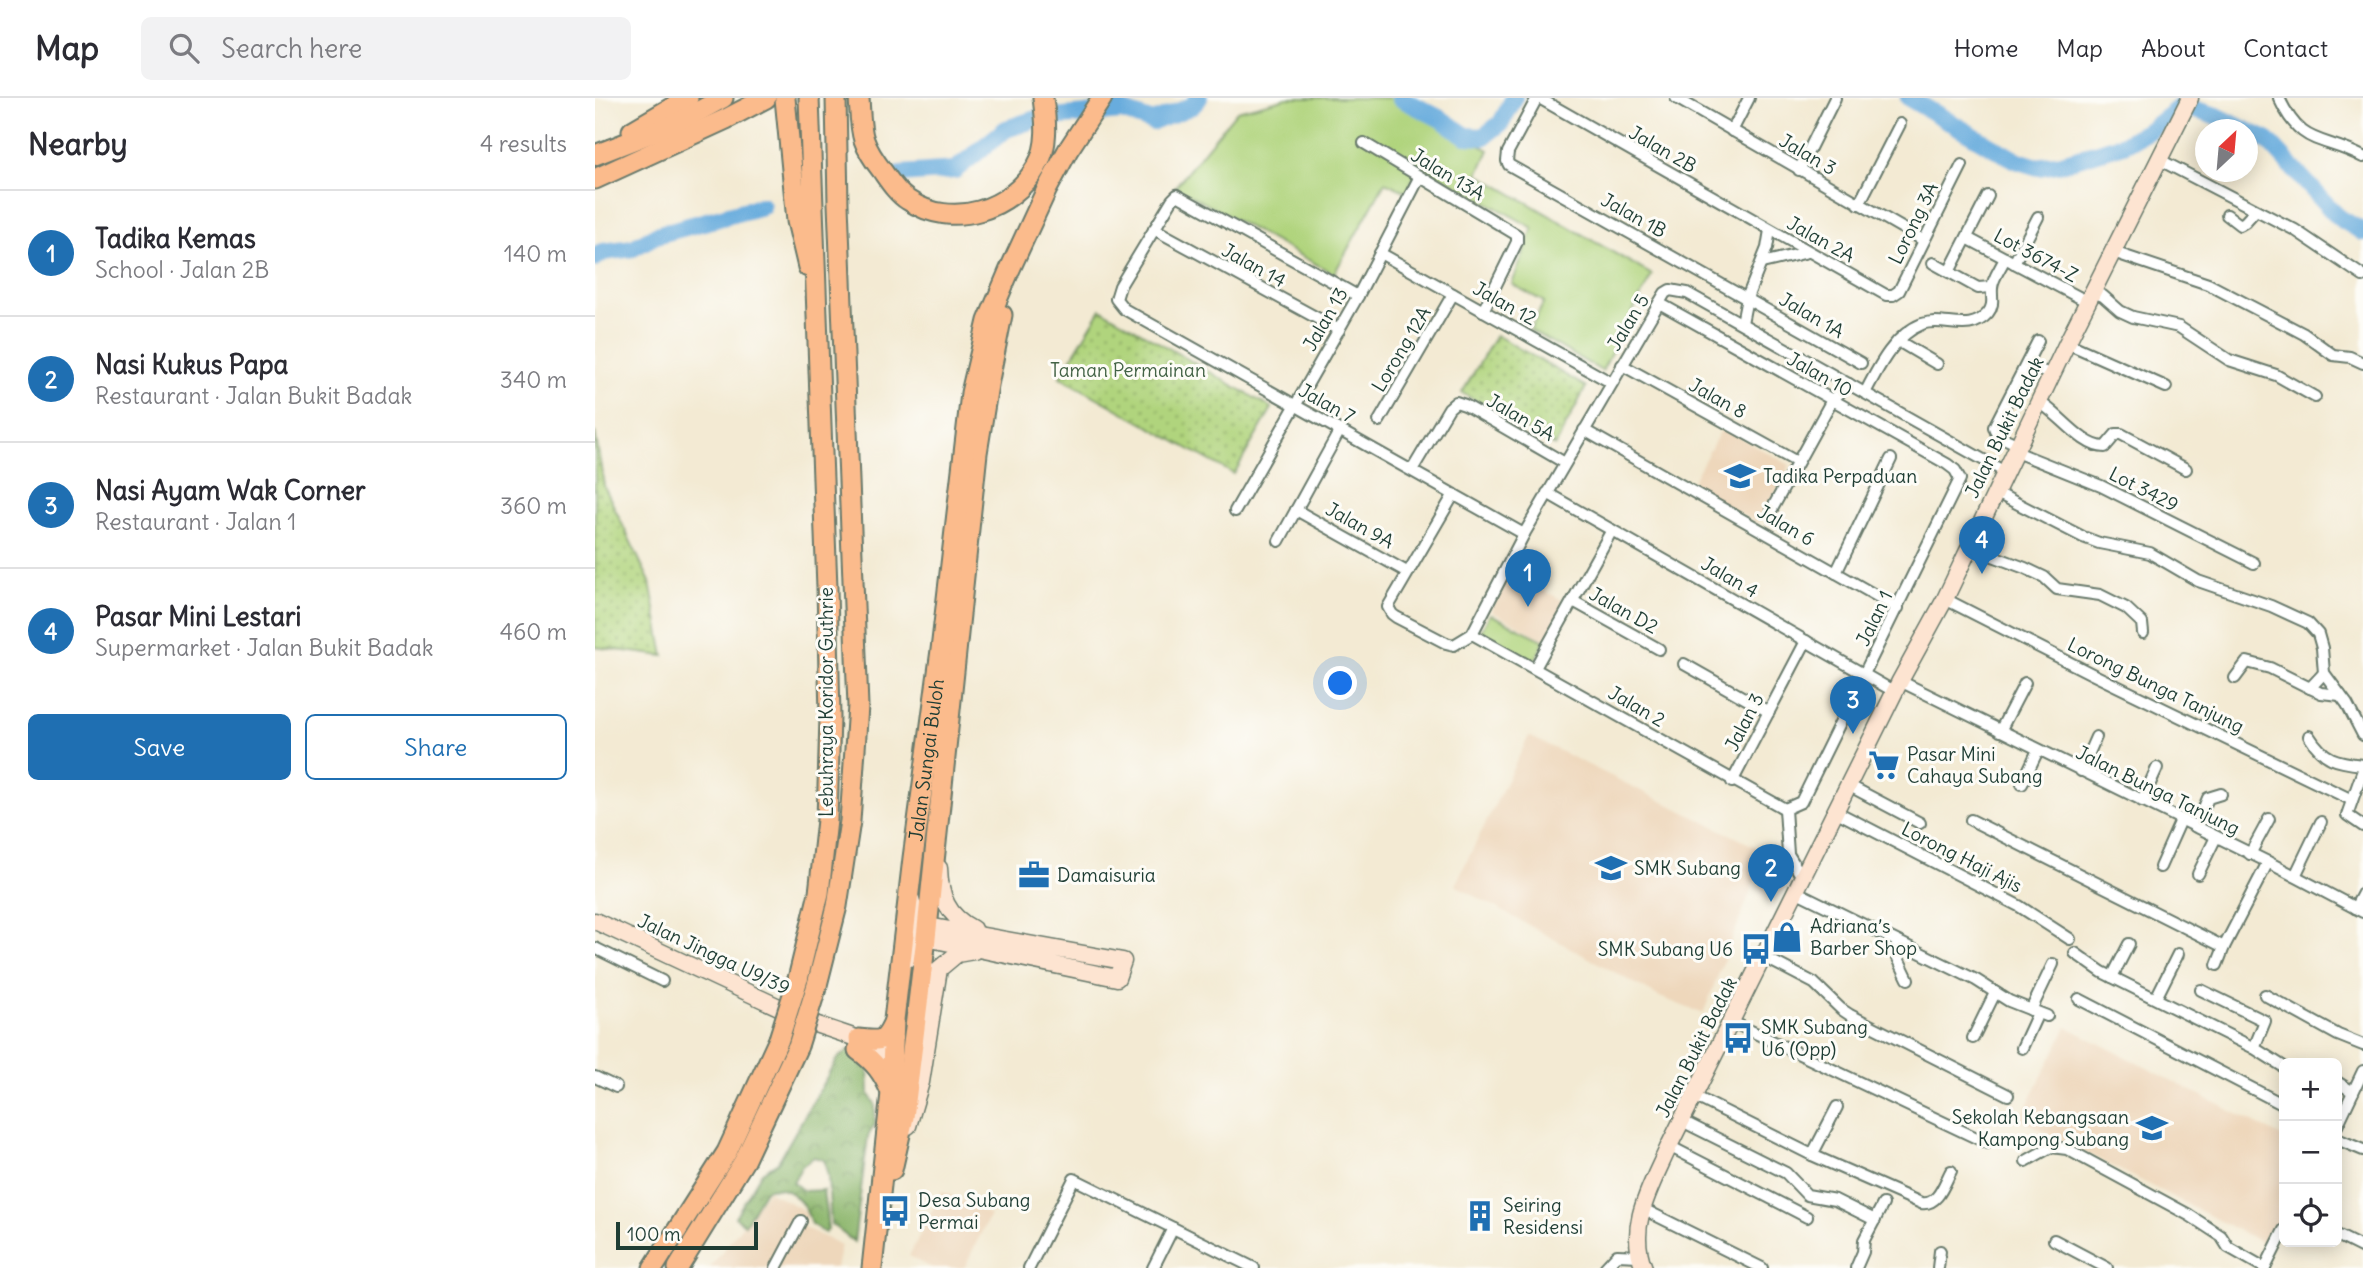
<!DOCTYPE html>
<meta charset="utf-8">
<style>
:root{--surface:#fff;--page:#f2f2f3;--text:#2b2b33;--muted:#7c7c81;--line:#e1e1e2;--accent:#1f6fb2}
body{margin:0;font-family:Delius,sans-serif;background:var(--page);color:var(--text)}
.controls{position:absolute;right:21px;bottom:21px;display:grid;overflow:hidden;border-radius:10px;box-shadow:0 4px 18px #0003}
.controls button{width:63px;height:63px;display:grid;place-items:center;padding:0;border:0;border-bottom:2px solid var(--line);background:var(--surface);color:var(--text);font:35px sans-serif}
.compass{position:absolute;left:1600px;top:21px;width:63px;height:63px;border-radius:50%;background:var(--surface);box-shadow:0 4px 18px #0003;rotate:26deg}
.scale{position:absolute;left:21px;bottom:18px;width:142px;box-sizing:border-box;padding-left:7px;border:4px solid #1f3d34;border-top:0;font-size:19px;line-height:24px;white-space:nowrap;color:#1f3d34;-webkit-text-stroke:5px #fdfcf7;paint-order:stroke}
.you{position:absolute;left:746px;top:586px;width:24px;height:24px;margin:-18px;border:5px solid #fff;border-radius:50%;background:#1a73e8;box-shadow:0 0 0 10px #1a73e833}
.badge{display:grid;place-items:center;width:46px;height:46px;border-radius:50%;background:var(--accent);color:#fff;font-size:23px;font-weight:700}
.pin{position:absolute;translate:-50% -58px;filter:drop-shadow(0 2px 4px #0008)}
.pin::after{content:'';position:absolute;top:37px;width:24px;height:21px;background:inherit;clip-path:polygon(0 0,100% 0,50% 100%)}
.list{margin:0;padding:0;list-style:none}
h2{display:flex;justify-content:space-between;align-items:center;height:91px;margin:0;padding:0 28px;font-size:30px}
h2 small{font-size:23px;font-weight:400;color:var(--muted)}
.list li{display:grid;grid-template-columns:46px 1fr auto;gap:21px;align-items:center;box-sizing:border-box;height:126px;padding:0 28px;border-top:2px solid var(--line)}
.list b{display:block;font-size:26px;white-space:nowrap}
.list p{margin:0;font-size:23px;white-space:nowrap;color:var(--muted)}
.list em{font-size:23px;font-style:normal;color:var(--muted)}
.actions{display:flex;gap:14px;padding:21px 28px}
.actions a{flex:1;padding:16px 0;border:2px solid var(--accent);border-radius:10px;text-align:center;font-size:24px;color:var(--accent)}
.actions .main{background:var(--accent);color:#fff}
.icon{flex:none;width:38px;height:38px;fill:none;stroke:currentColor;stroke-width:2;stroke-linecap:round;stroke-linejoin:round}
.map{position:relative;flex:none;width:1768px;height:1170px;overflow:hidden}
header{display:flex;align-items:center;gap:42px;box-sizing:border-box;height:98px;padding:0 35px;background:var(--surface);border-bottom:2px solid var(--line)}
header strong{font-size:33px}
nav{display:flex;gap:38px;margin-inline-start:auto;font-size:24px}
.search{width:490px;height:63px;background:var(--page);display:flex;align-items:center;gap:18px;box-sizing:border-box;padding:0 24px;border-radius:10px;color:var(--muted);font-size:26px}
main{display:flex}
aside{flex:1;background:var(--surface)}
.map>svg:first-child{display:block}
.built{fill:#eed7bb}
.grass{fill:#b0d47d;stroke:#688858;stroke-width:2}
.forest{fill:url(#forest-crowns);stroke:#567a50;stroke-width:2}
.park{fill:url(#park-dots);stroke:#688858;stroke-width:2}
.lines{fill:none;stroke-linecap:round;stroke-linejoin:round}
.river{stroke:#68acdd;stroke-width:18}
.street-casing{stroke:#697a6c;stroke-width:14}
.secondary-casing{stroke:#697a6c;stroke-width:19}
.highway-casing{stroke:#697a6c;stroke-width:23}
.street{stroke:#fff;stroke-width:10}
.secondary{stroke:#fde4d1;stroke-width:16}
.highway{stroke:#fbbb8c;stroke-width:19}
.highway-bridge-casing{stroke:#697a6c;stroke-width:23;stroke-linecap:butt}
.highway-bridge{stroke:#fbbb8c;stroke-width:19}
.labels{text-anchor:middle;stroke-width:6;stroke-linejoin:round;paint-order:stroke}
.street-label{font-size:19px;fill:#1f3d34;stroke:#fdfcf7}
.park-label{font-size:19px;fill:#436346;stroke:#fdfcf7}
.poi-label{font-size:19px;fill:#1f3d34;stroke:#fdfcf7;text-anchor:start}
</style>
<header>
<strong>Map</strong>
<div class="search"><svg class="icon" aria-label="search" viewBox="0 0 24 24"><circle cx="10" cy="10" r="6"/><path d="M15 15l6 6"/></svg>Search here</div>
<nav><a>Home</a><a>Map</a><a>About</a><a>Contact</a></nav>
</header>
<main>
<aside>
<h2>Nearby<small>4 results</small></h2>
<ul class="list">
<li><span class="badge">1</span><div><b>Tadika Kemas</b><p>School · Jalan 2B</p></div><em>140 m</em></li>
<li><span class="badge">2</span><div><b>Nasi Kukus Papa</b><p>Restaurant · Jalan Bukit Badak</p></div><em>340 m</em></li>
<li><span class="badge">3</span><div><b>Nasi Ayam Wak Corner</b><p>Restaurant · Jalan 1</p></div><em>360 m</em></li>
<li><span class="badge">4</span><div><b>Pasar Mini Lestari</b><p>Supermarket · Jalan Bukit Badak</p></div><em>460 m</em></li>
</ul>
<div class="actions"><a class="main">Save</a><a>Share</a></div>
</aside>
<div class="map">
<svg width="1768" height="1170" viewBox="0 0 1768 1170">
<defs>
<pattern id="forest-crowns" width="20" height="18" patternUnits="userSpaceOnUse" patternTransform="scale(1.75)"><rect width="20" height="18" fill="#8cb66c"/><path d="M2 6a3 3 0 1 1 6 0M12 15a3 3 0 1 1 6 0" fill="none" stroke="#72955a"/></pattern>
<pattern id="park-dots" width="8" height="8" patternUnits="userSpaceOnUse" patternTransform="scale(1.75)"><rect width="8" height="8" fill="#b0d47d"/><path d="M2 2h.1M6 6h.1" fill="none" stroke="#8fad67" stroke-width="1.8" stroke-linecap="round"/></pattern>
</defs>
<rect width="100%" height="100%" fill="#fdfcf7"/>
<filter id="ink" filterUnits="userSpaceOnUse"><feTurbulence type="fractalNoise" baseFrequency=".0143" numOctaves="2"/><feDisplacementMap in="SourceGraphic" scale="14" xChannelSelector="R" yChannelSelector="G"/><feConvolveMatrix kernelMatrix="1 2 1 2 8 2 1 2 1" color-interpolation-filters="sRGB"/></filter>
<filter id="wash" filterUnits="userSpaceOnUse"><feTurbulence type="fractalNoise" baseFrequency=".00686" numOctaves="4" result="noise"/><feDisplacementMap in="SourceGraphic" scale="28" xChannelSelector="R" yChannelSelector="G"/><feGaussianBlur stdDeviation="1.57" result="paint"/><feColorMatrix in="noise" values="0 0 0 0 0 0 0 0 0 0 0 0 0 0 0 0 0 1.4 0 .05"/><feComposite in="paint" operator="in"/></filter>
<g filter="url(#wash)">
<rect width="100%" height="100%" fill="#f3ead3"/>
<g class="built">
<path d="M1127,330L1195,367L1163,425L1095,388Z"/>
<path d="M916,476L971,504L951,542L896,513Z"/>
<path d="M934,638L1171,754L1108,916L1065,899L860,787Z"/>
<path d="M1472,929L1689,1040V1117L1674,1148L1425,1021Z"/>
<path d="M173,1093L205,1110L211,1116L208,1129L246,1147L241,1170H115Z"/>
<path d="M347,1093L395,1117L369,1170H337L314,1158Z"/>
</g>
<g class="grass">
<path d="M692,0H797L894,52L883,76L1057,177L1007,273L935,232L949,204L917,186L938,130L825,67L812,94L790,84L739,176L580,89L642,13Z"/>
<path d="M895,516L950,543L938,566L884,537Z"/>
</g>
<path class="forest" d="M253,953L273,966L274,996L280,1006V1026L273,1038L259,1144L236,1126L233,1078L229,1062L219,1059L207,1068L198,1084L208,1093L228,1092L233,1131L230,1135L216,1126C211,1105 193,1084 170,1092L150,1126L140,1119L167,1074L183,1064L243,960Z"/>
<g class="park">
<path d="M506,211L677,310L639,376L465,279Z"/>
<path d="M901,237L991,289L960,348L867,295Z"/>
<path d="M0,334L9,388L55,484L69,558L0,549Z"/>
</g>
<g class="lines">
<g class="river">
<path d="M805,0L846,21L871,38L888,39L906,25L919,0"/>
<path d="M1314,0L1420,62L1443,69L1467,65L1529,46L1555,32L1586,8L1622,18L1650,32"/>
<path d="M1652,33L1673,43L1743,119L1768,134"/>
<path d="M306,76L360,72L411,31L444,20L527,13L558,24L597,8L604,0"/>
<path d="M0,160L8,154L38,150L61,137L167,108"/>
</g>
</g>
</g>
<g filter="url(#ink)">
<g class="lines">
<defs>
<g id="street">
<path d="M942,0L913,54L912,63L914,67L1266,265"/>
<path d="M944,0L1291,197H1298L1304,193L1367,67"/>
<path d="M1081,0L1328,142"/>
<path d="M1684,0C1707,50 1726,37 1768,59"/>
<path d="M1137,33L1154,0"/>
<path d="M769,45L922,137V144L888,213"/>
<path d="M1563,61L1700,132L1768,178"/>
<path d="M1204,72L1240,0"/>
<path d="M1264,106L1305,26"/>
<path d="M1632,117L1645,127L1650,124L1660,113"/>
<path d="M559,131L744,232"/>
<path d="M1372,140L1493,204"/>
<path d="M1518,154L1613,186L1709,236L1738,257L1755,259L1768,265"/>
<path d="M785,155L1017,285"/>
<path d="M1167,165L1213,154"/>
<path d="M1338,165L1383,190L1396,189"/>
<path d="M1419,165L1443,119"/>
<path d="M1354,174L1393,98"/>
<path d="M1498,194L1508,198L1525,213L1538,219L1584,229L1634,262L1681,277L1720,299"/>
<path d="M763,198L582,97L577,102L525,188L521,201L529,211L929,436"/>
<path d="M1064,205L1352,366L1360,372L1365,381L1206,704L1190,711"/>
<path d="M1147,225L1152,200L1172,150L1175,132"/>
<path d="M1303,243L1342,266"/>
<path d="M1472,245L1571,289"/>
<path d="M1027,267L1202,364"/>
<path d="M1432,267L1457,277"/>
<path d="M1270,295C1283,270 1299,237 1327,226C1349,218 1374,237 1393,215C1400,206 1396,199 1397,190C1397,181 1407,168 1410,160"/>
<path d="M1444,304C1464,315 1487,349 1510,349L1521,336H1526L1591,371"/>
<path d="M784,323L858,196"/>
<path d="M989,332L1303,510"/>
<path d="M1424,347L1402,337L1399,329L1443,243"/>
<path d="M1421,354L1506,388L1659,465"/>
<path d="M817,372L854,310L861,304L870,307L970,365"/>
<path d="M1400,394L1488,439L1504,445L1555,455L1603,483L1676,508L1713,525L1723,536L1727,550L1729,575L1752,606L1768,637"/>
<path d="M952,395L1300,594"/>
<path d="M859,396L793,509L797,516L801,519L851,545L859,547L877,536L929,436L1064,205L1070,195L1075,192L1092,195L1410,374"/>
<path d="M1177,411L1237,302L1254,286"/>
<path d="M701,412L812,474"/>
<path d="M640,413L763,198L824,80"/>
<path d="M684,443L745,332"/>
<path d="M1374,449L1430,470L1449,479L1462,491L1505,497L1531,510L1547,525L1548,535"/>
<path d="M1241,475L1296,361"/>
<path d="M1350,501L1497,576L1757,702"/>
<path d="M978,503L1064,551"/>
<path d="M877,536L1190,711"/>
<path d="M1089,566L1174,614"/>
<path d="M940,570L1017,432"/>
<path d="M1640,580L1652,564L1675,570L1715,590L1729,575"/>
<path d="M1305,583L1673,764L1768,814"/>
<path d="M1715,590L1726,595L1745,597"/>
<path d="M1405,633L1430,585"/>
<path d="M1714,638C1729,662 1741,664 1768,667"/>
<path d="M1768,672L1752,717L1768,728"/>
<path d="M1486,673L1501,639"/>
<path d="M1137,684L1211,543"/>
<path d="M1427,686L1443,652"/>
<path d="M1253,687L1325,725"/>
<path d="M1547,703L1562,670"/>
<path d="M1190,711L1193,756L1207,779"/>
<path d="M1240,713L1424,808L1475,841"/>
<path d="M1376,722L1629,849"/>
<path d="M1601,729L1613,700L1626,696"/>
<path d="M1655,756L1674,721"/>
<path d="M1565,769L1586,722"/>
<path d="M1603,776L1621,739"/>
<path d="M1700,778L1726,724"/>
<path d="M1200,793L1381,882L1414,903L1452,918"/>
<path d="M1760,810L1768,795"/>
<path d="M1302,844L1301,856L1313,881"/>
<path d="M0,850L67,883"/>
<path d="M1480,855L1507,874L1659,950L1689,969"/>
<path d="M1169,859L1219,885L1246,911L1255,917L1413,997"/>
<path d="M1622,867L1629,849L1673,764"/>
<path d="M1517,879L1534,846"/>
<path d="M1606,892L1670,923L1659,950"/>
<path d="M1670,897L1743,937L1768,947"/>
<path d="M1561,900L1583,856"/>
<path d="M1484,901L1689,1007"/>
<path d="M1436,912L1458,866"/>
<path d="M1137,924L1392,1045"/>
<path d="M1378,940L1400,895"/>
<path d="M1427,950L1443,915"/>
<path d="M0,979L21,989"/>
<path d="M1742,984L1758,994"/>
<path d="M1099,998L1217,1057L1326,1105C1343,1108 1349,1086 1356,1073"/>
<path d="M1087,1023L1191,1075L1212,1097L1240,1102L1280,1122"/>
<path d="M1742,1028L1768,973"/>
<path d="M1742,1041L1768,1052"/>
<path d="M1074,1048L1212,1119"/>
<path d="M1217,1057L1242,1009"/>
<path d="M1431,1063L1456,1049L1472,1051L1594,1117L1626,1138L1633,1149L1670,1170"/>
<path d="M1046,1110L1167,1170"/>
<path d="M1742,1137L1768,1150"/>
<path d="M1459,1142L1512,1170"/>
<path d="M181,1170L206,1123"/>
<path d="M434,1170L479,1081L659,1170"/>
<path d="M558,1170L578,1130"/>
<path d="M1010,1170L1022,1157L1044,1158"/>
<path d="M1261,1170L1268,1154L1269,1142L1288,1106"/>
<path d="M1343,1170L1345,1153"/>
<path d="M1670,1170L1689,1132"/>
</g>
<g id="secondary">
<path d="M344,770C345,798 352,818 378,831"/>
<path d="M0,823L220,926L264,941L298,958"/>
<path d="M311,862C315,847 321,837 333,828L528,863L522,880L331,840L324,829L316,801"/>
<path d="M313,1028L326,984L344,871L362,856L379,853"/>
<path d="M1049,1170C1031,1127 1057,1087 1074,1048L1305,583L1350,501L1472,245L1595,0"/>
</g>
<g id="highway">
<path d="M190,0L202,123L213,169"/>
<path d="M264,0C265,13 265,30 269,42C273,54 281,65 288,74C295,84 303,96 313,102C357,132 417,112 442,68C454,48 451,22 448,0"/>
<path d="M37,33L93,0"/>
<path d="M0,57L82,25L128,0"/>
<path d="M0,81L131,21L171,0"/>
<path d="M203,881L224,795L232,722L235,619L232,490L214,0"/>
<path d="M222,887L242,808L255,723L263,608L243,106L241,0"/>
<path d="M264,941C286,943 289,945 299,923"/>
<path d="M263,952C280,964 288,975 296,994"/>
<path d="M297,1072L309,1019L331,840L382,355L393,287L407,217"/>
<path d="M58,1170L132,1054L184,941"/>
<path d="M83,1170L149,1063L203,948"/>
<path id="s1" d="M277,1170L296,995L299,922L318,760L346,552L376,295L393,223L415,171L452,91L473,52L507,0"/>
</g>
</defs>
<use href="#street" class="street-casing"/>
<use href="#secondary" class="secondary-casing"/>
<use href="#highway" class="highway-casing"/>
<use href="#street" class="street"/>
<use href="#secondary" class="secondary"/>
<use href="#highway" class="highway"/>
<defs>
<g id="highway-bridge">
<path d="M184,941L203,881"/>
<path d="M203,948L222,887"/>
</g>
</defs>
<use href="#highway-bridge" class="highway-bridge-casing"/>
<use href="#highway-bridge" class="highway-bridge"/>
</g>
</g>
<defs>
<symbol id="school-bare" viewBox="-9 -9 18 18"><path d="M0-5L7-2L0 1L-7-2ZM-4 1L0 2.5L4 1V4Q0 6-4 4Z" fill="#1f6fb2" stroke="#fdfcf7" stroke-width="2.5" paint-order="stroke"/></symbol>
<symbol id="supermarket-bare" viewBox="-9 -9 18 18"><path d="M-6-5.5h2.5l.6 2H6L4.5 2H-2.5L-4.4-4H-6ZM-1.5 3.2a1.3 1.3 0 1 0 .1 0ZM3 3.2a1.3 1.3 0 1 0 .1 0Z" fill="#1f6fb2" stroke="#fdfcf7" stroke-width="2.5" paint-order="stroke"/></symbol>
<symbol id="office-bare" viewBox="-9 -9 18 18"><path d="M-6-3h4V-5.5h4V-3h4V5H-6ZM-1-4.5V-3h2v-1.5ZM-6 0V1H6V0Z" fill="#1f6fb2" stroke="#fdfcf7" stroke-width="2.5" paint-order="stroke"/></symbol>
<symbol id="shop-bare" viewBox="-9 -9 18 18"><path d="M-5-2.5h2.3a2.7 3.5 0 0 1 5.4 0H5L5.5 6h-11ZM-1.5-2.5h3a1.5 2.3 0 0 0-3 0Z" fill="#1f6fb2" stroke="#fdfcf7" stroke-width="2.5" paint-order="stroke"/></symbol>
<symbol id="bus-bare" viewBox="-9 -9 18 18"><path d="M-5-6H5V4H4V6H2V4H-2V6H-4V4H-5ZM-3.5-4V0h7V-4ZM-3.5 1.2v1.5H-2V1.2ZM2 1.2v1.5H3.5V1.2Z" fill="#1f6fb2" stroke="#fdfcf7" stroke-width="2.5" paint-order="stroke"/></symbol>
<symbol id="building-bare" viewBox="-9 -9 18 18"><path d="M-4-6H4V6H1V3H-1V6H-4ZM-2.5-4.3h1.7v1.8h-1.7ZM.8-4.3h1.7v1.8H.8ZM-2.5-1h1.7V.8h-1.7ZM.8-1h1.7V.8H.8Z" fill="#1f6fb2" stroke="#fdfcf7" stroke-width="2.5" paint-order="stroke"/></symbol>
</defs>
<g fill-rule="evenodd">
<use href="#school-bare" x="1123" y="356" width="44" height="44"/>
<use href="#supermarket-bare" x="1267" y="645" width="44" height="44"/>
<use href="#school-bare" x="994" y="748" width="44" height="44"/>
<use href="#office-bare" x="417" y="755" width="44" height="44"/>
<use href="#shop-bare" x="1170" y="817" width="44" height="44"/>
<use href="#bus-bare" x="1139" y="829" width="44" height="44"/>
<use href="#bus-bare" x="1121" y="918" width="44" height="44"/>
<use href="#school-bare" x="1535" y="1008" width="44" height="44"/>
<use href="#bus-bare" x="278" y="1091" width="44" height="44"/>
<use href="#building-bare" x="863" y="1096" width="44" height="44"/>
</g>
<g class="labels">
<g class="street-label">
<text transform="translate(1068 51) rotate(30)" y="7">Jalan 2B</text>
<text transform="translate(1213 56) rotate(30)" y="7">Jalan 3</text>
<text transform="translate(853 76) rotate(31)" y="7">Jalan 13A</text>
<text transform="translate(1039 117) rotate(29)" y="7">Jalan 1B</text>
<text transform="translate(1318 125) rotate(-64)" y="7">Lorong 3A</text>
<text transform="translate(1226 141) rotate(29)" y="7">Jalan 2A</text>
<text transform="translate(1441 157) rotate(28)" y="7">Lot 3674-Z</text>
<text transform="translate(659 167) rotate(29)" y="7">Jalan 14</text>
<text transform="translate(910 205) rotate(29)" y="7">Jalan 12</text>
<text transform="translate(1217 217) rotate(30)" y="7">Jalan 1A</text>
<text transform="translate(730 221) rotate(-60)" y="7">Jalan 13</text>
<text transform="translate(1033 224) rotate(-59)" y="7">Jalan 5</text>
<text transform="translate(806 251) rotate(-59)" y="7">Lorong 12A</text>
<text transform="translate(1225 276) rotate(29)" y="7">Jalan 10</text>
<text transform="translate(1123 300) rotate(29)" y="7">Jalan 8</text>
<text transform="translate(732 305) rotate(29)" y="7">Jalan 7</text>
<text transform="translate(926 319) rotate(30)" y="7">Jalan 5A</text>
<text transform="translate(1409 329) rotate(-64)" y="7">Jalan Bukit Badak</text>
<text transform="translate(1549 391) rotate(27)" y="7">Lot 3429</text>
<text transform="translate(765 427) rotate(29)" y="7">Jalan 9A</text>
<text transform="translate(1191 427) rotate(30)" y="7">Jalan 6</text>
<text transform="translate(1135 479) rotate(30)" y="7">Jalan 4</text>
<text transform="translate(1029 512) rotate(29)" y="7">Jalan D2</text>
<text transform="translate(1279 520) rotate(-64)" y="7">Jalan 1</text>
<text transform="translate(1561 587) rotate(26)" y="7">Lorong Bunga Tanjung</text>
<text transform="translate(231 604) rotate(-90)" y="7">Lebuhraya Koridor Guthrie</text>
<text transform="translate(1042 608) rotate(30)" y="7">Jalan 2</text>
<text transform="translate(1149 624) rotate(-63)" y="7">Jalan 3</text>
<text dy="7" stroke="none"><textPath href="#s1" startOffset="511">Jalan Sungai Buloh</textPath></text>
<text transform="translate(1563 692) rotate(26)" y="7">Jalan Bunga Tanjung</text>
<text transform="translate(1367 759) rotate(27)" y="7">Lorong Haji Ajis</text>
<text transform="translate(119 856) rotate(25)" y="7">Jalan Jingga U9/39</text>
<text transform="translate(1101 949) rotate(-63)" y="7">Jalan Bukit Badak</text>
</g>
<g class="park-label">
<text x="533" y="279">Taman Permainan</text>
</g>
<g class="poi-label">
<text x="1168" y="385">Tadika Perpaduan</text>
<text x="1312" y="663">Pasar Mini<tspan x="1312" dy="22">Cahaya Subang</tspan></text>
<text x="1039" y="777">SMK Subang</text>
<text x="462" y="784">Damaisuria</text>
<text x="1215" y="835">Adriana’s<tspan x="1215" dy="22">Barber Shop</tspan></text>
<text x="1138" y="858" text-anchor="end">SMK Subang U6</text>
<text x="1166" y="936">SMK Subang<tspan x="1166" dy="22">U6 (Opp)</tspan></text>
<text x="1534" y="1026" text-anchor="end">Sekolah Kebangsaan<tspan x="1534" dy="22">Kampong Subang</tspan></text>
<text x="323" y="1109">Desa Subang<tspan x="323" dy="22">Permai</tspan></text>
<text x="908" y="1114">Seiring<tspan x="908" dy="22">Residensi</tspan></text>
</g>
</g>
</svg>
<div class="controls">
<button>+</button>
<button>−</button>
<button><svg class="icon" aria-label="locate" viewBox="0 0 24 24"><circle cx="12" cy="12" r="6"/><path d="M12 2v4M12 18v4M2 12h4M18 12h4"/></svg></button>
</div>
<svg class="compass" viewBox="-18 -18 36 36"><path d="M0-13l5 13h-10z" fill="#e53935"/><path d="M0 13l5-13h-10z" fill="#7c7c81"/></svg>
<div class="scale">100 m</div>
<div class="you"></div>
<div class="pin badge" style="left:933px;top:509px">1</div>
<div class="pin badge" style="left:1176px;top:804px">2</div>
<div class="pin badge" style="left:1258px;top:636px">3</div>
<div class="pin badge" style="left:1387px;top:476px">4</div>
</div>
</main>
